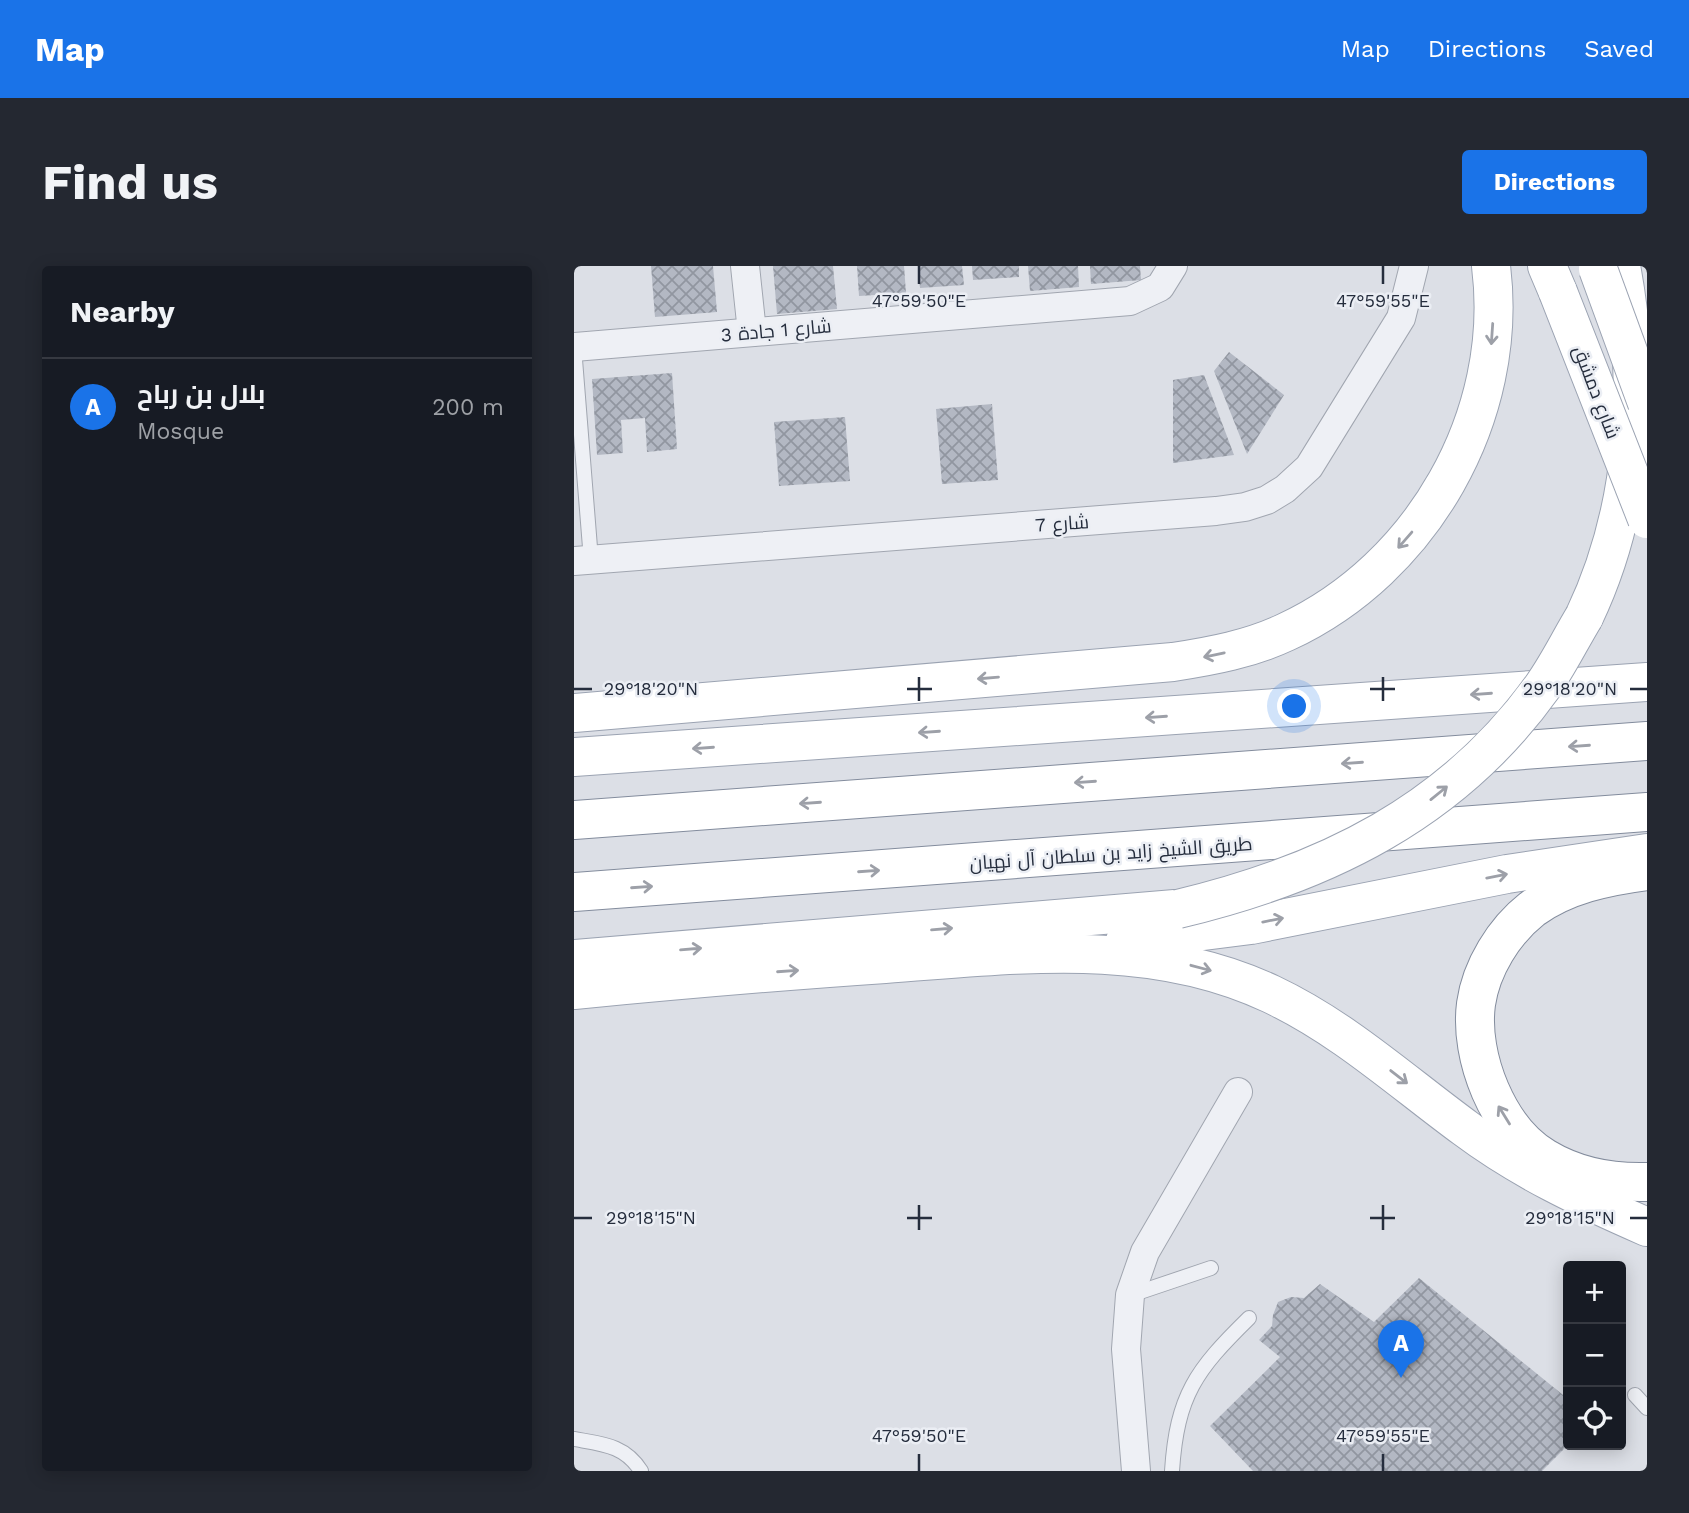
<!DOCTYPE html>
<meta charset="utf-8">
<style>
:root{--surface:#171b24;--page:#242831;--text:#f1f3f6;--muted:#9ea1a6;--line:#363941;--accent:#1a73e8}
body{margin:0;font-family:"Work Sans",Cairo,sans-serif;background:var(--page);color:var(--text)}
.controls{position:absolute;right:21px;bottom:21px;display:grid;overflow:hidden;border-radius:7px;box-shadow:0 4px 18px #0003}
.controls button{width:63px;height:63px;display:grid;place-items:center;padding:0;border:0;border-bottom:2px solid var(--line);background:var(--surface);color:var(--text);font:35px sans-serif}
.you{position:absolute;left:721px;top:441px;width:24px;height:24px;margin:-18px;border:5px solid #fff;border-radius:50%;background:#1a73e8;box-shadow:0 0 0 10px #1a73e833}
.badge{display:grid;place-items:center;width:46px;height:46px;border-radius:50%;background:var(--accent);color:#fff;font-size:23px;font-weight:700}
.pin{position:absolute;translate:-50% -58px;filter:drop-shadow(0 2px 4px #0008)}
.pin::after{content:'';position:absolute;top:37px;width:24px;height:21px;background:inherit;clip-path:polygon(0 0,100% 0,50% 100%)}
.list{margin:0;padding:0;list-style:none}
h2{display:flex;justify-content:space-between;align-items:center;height:91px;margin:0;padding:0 28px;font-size:30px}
h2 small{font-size:23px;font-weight:400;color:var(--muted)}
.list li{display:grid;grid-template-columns:46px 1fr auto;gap:21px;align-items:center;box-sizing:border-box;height:98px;padding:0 28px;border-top:2px solid var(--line)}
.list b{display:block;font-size:26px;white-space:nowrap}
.list p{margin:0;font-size:23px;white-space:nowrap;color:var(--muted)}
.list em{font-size:23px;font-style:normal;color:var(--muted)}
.icon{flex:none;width:38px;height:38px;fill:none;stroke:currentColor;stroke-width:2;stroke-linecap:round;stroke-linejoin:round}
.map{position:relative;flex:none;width:1073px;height:1205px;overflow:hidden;border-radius:7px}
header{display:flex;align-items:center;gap:42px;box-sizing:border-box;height:98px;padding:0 35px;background:var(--accent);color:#fff}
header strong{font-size:33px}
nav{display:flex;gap:38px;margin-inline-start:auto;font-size:24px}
.intro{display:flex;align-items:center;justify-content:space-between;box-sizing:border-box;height:168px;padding:0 42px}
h1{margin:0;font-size:49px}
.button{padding:18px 32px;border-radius:7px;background:var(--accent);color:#fff;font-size:24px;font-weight:700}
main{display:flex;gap:42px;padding:0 42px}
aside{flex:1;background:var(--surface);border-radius:7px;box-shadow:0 4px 18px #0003}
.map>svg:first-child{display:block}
.building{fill:url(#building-cross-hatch)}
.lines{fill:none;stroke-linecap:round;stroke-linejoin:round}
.service-casing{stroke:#a1a6b0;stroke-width:16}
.minor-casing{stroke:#a1a6b0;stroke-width:30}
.primary-casing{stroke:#9ba3b2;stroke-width:40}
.motorway-casing{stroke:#838c9d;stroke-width:40}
.service{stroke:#eef0f5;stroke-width:14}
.minor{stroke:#eef0f5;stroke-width:28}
.primary{stroke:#fff;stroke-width:38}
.motorway{stroke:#fff;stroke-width:38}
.primary-bridge-casing{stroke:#9ba3b2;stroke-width:40;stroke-linecap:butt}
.primary-bridge{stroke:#fff;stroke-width:38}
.oneway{stroke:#9da0a8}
.ticks{fill:none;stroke:#252d3d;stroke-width:2.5}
.labels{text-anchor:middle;stroke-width:5;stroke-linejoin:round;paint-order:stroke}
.street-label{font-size:19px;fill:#252d3d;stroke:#ebeef4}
.ticks-label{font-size:18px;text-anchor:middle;fill:#252d3d;stroke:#ebeef4;stroke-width:5;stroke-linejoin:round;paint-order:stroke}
</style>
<header>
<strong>Map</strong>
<nav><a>Map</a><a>Directions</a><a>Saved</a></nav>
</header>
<div class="intro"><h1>Find us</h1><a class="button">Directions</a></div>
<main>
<aside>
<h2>Nearby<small></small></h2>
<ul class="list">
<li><span class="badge">A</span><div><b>بلال بن رباح</b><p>Mosque</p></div><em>200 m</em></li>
</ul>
</aside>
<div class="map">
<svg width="1073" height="1205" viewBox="0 0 1073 1205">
<defs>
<pattern id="building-cross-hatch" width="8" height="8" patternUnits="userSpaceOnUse" patternTransform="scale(1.75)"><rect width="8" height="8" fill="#b3b8c3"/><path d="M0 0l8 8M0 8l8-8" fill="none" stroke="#9196a0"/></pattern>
</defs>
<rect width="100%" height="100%" fill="#dcdfe6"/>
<g class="building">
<path d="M77,0H139L143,46L81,51Z"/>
<path d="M199,0H259L263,43L203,48Z"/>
<path d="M283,0H330L332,27L285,30Z"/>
<path d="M344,0H388L390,19L346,22Z"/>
<path d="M398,0H445V11L399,14Z"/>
<path d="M454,0H504L505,21L456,25Z"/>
<path d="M516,0H566L567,14L517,18Z"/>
<path d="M655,86L710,129L673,188L640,105Z"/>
<path d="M98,107L103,183L73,186L71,152L47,154L49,187L23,189L18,113Z"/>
<path d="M630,109L660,189L599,197V114Z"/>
<path d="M418,138L424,214L368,218L362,143Z"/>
<path d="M271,151L276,215L205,220L200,156Z"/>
<path d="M845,1012L994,1133V1179L968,1205H679L636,1160L706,1091L685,1074L698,1060L699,1049L704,1036L717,1031L730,1032L746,1018L800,1056Z"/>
</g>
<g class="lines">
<defs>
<g id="service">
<path d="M0,81L17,294"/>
<path d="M557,1029L637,1002"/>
<path d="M1061,1129L1073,1142"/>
<path d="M0,1173C28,1178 51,1179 67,1205"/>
<path d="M598,1205C603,1129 622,1104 675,1052"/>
</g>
<g id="minor">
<path d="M171,0L178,66"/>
<path d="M0,81L556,35L586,21L599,0"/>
<path d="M0,295L642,245L671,241L693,234L711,223L735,201L827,52L840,0"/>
<path d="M562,1205L552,1083L556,1029L571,986L664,826"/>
</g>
<g id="primary">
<path d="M973,0L984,26"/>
<path d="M1010,351C1062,242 1069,117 1047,0"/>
<path d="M0,447L599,396C638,390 676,383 712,366C848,303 936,150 917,0"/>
<path d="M0,491L1073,416"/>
<path d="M551,675L677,659L933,608L1073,587"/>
<path d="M0,693L601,643"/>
<path d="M0,724C104,714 207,705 311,698C441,689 574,670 697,728C769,762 827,815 891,862C947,904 1009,933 1073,961"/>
</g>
<g id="motorway">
<path d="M0,554L1073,475"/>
<path d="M1073,605C1033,610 991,619 958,643C930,665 907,702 902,738C895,791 924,864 971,892C1001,910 1038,917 1073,916"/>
<path d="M0,626L1073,546"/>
</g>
</defs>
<use href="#service" class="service-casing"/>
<use href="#minor" class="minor-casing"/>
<use href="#primary" class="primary-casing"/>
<use href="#motorway" class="motorway-casing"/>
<use href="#service" class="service"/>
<use href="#minor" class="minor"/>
<use href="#primary" class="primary"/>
<use href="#motorway" class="motorway"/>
<defs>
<g id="primary-bridge">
<path d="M1024,3L1073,137"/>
<path d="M984,26L1073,253"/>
<path d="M604,643C751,608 879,546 969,420C984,399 996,374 1010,351"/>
</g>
</defs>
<use href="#primary-bridge" class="primary-bridge-casing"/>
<use href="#primary-bridge" class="primary-bridge"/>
</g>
<defs><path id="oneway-shaft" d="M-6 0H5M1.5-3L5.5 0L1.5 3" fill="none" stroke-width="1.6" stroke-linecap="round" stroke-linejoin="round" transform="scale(1.75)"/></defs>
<g class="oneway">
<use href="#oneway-shaft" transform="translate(918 68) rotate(94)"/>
<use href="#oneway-shaft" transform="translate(831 274) rotate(131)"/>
<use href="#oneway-shaft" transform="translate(640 389) rotate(168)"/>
<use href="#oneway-shaft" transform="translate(414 412) rotate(175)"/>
<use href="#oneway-shaft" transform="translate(907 428) rotate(176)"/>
<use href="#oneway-shaft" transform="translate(582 451) rotate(176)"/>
<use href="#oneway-shaft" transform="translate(355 466) rotate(176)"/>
<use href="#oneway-shaft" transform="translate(1005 480) rotate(176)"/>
<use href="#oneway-shaft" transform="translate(129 482) rotate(176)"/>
<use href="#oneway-shaft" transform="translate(778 497) rotate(176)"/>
<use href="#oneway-shaft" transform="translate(511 516) rotate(176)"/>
<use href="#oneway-shaft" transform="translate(865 527) rotate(-39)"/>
<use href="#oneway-shaft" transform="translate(236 537) rotate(176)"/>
<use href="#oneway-shaft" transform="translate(295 605) rotate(-4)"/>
<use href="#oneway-shaft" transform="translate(923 610) rotate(-11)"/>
<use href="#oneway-shaft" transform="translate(68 621) rotate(-4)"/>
<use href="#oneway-shaft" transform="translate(699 654) rotate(-11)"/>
<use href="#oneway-shaft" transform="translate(368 663) rotate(-5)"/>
<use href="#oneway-shaft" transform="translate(117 683) rotate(-5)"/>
<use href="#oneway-shaft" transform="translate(627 702) rotate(15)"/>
<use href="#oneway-shaft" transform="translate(214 705) rotate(-4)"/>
<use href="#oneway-shaft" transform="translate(825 811) rotate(38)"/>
<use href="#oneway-shaft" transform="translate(930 849) rotate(-122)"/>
</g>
<path class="ticks" d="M345,0V18M809,0V18M345,411V435M809,411V435M0,423H18M333,423H358M796,423H821M1056,423H1073M345,939V964M809,939V964M0,952H18M333,952H358M796,952H821M1056,952H1073M345,1188V1205M809,1188V1205"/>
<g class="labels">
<g class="street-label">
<text transform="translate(202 64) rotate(-5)" y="7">شارع 1 جادة 3</text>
<text transform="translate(1023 126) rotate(69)" y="7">شارع دمشق</text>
<text transform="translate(488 257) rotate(-4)" y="7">شارع 7</text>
<text transform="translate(537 587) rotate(-4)" y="7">طريق الشيخ زايد بن سلطان آل نهيان</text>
</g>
</g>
<g class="ticks-label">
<text x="345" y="41">47°59'50"E</text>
<text x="809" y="41">47°59'55"E</text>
<text x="77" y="429">29°18'20"N</text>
<text x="996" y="429">29°18'20"N</text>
<text x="77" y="958">29°18'15"N</text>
<text x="996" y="958">29°18'15"N</text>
<text x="345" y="1176">47°59'50"E</text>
<text x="809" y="1176">47°59'55"E</text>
</g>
</svg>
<div class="controls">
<button>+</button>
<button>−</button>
<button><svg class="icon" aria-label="locate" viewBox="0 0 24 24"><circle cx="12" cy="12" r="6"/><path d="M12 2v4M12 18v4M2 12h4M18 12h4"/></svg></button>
</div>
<div class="you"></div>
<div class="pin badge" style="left:827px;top:1112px">A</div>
</div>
</main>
